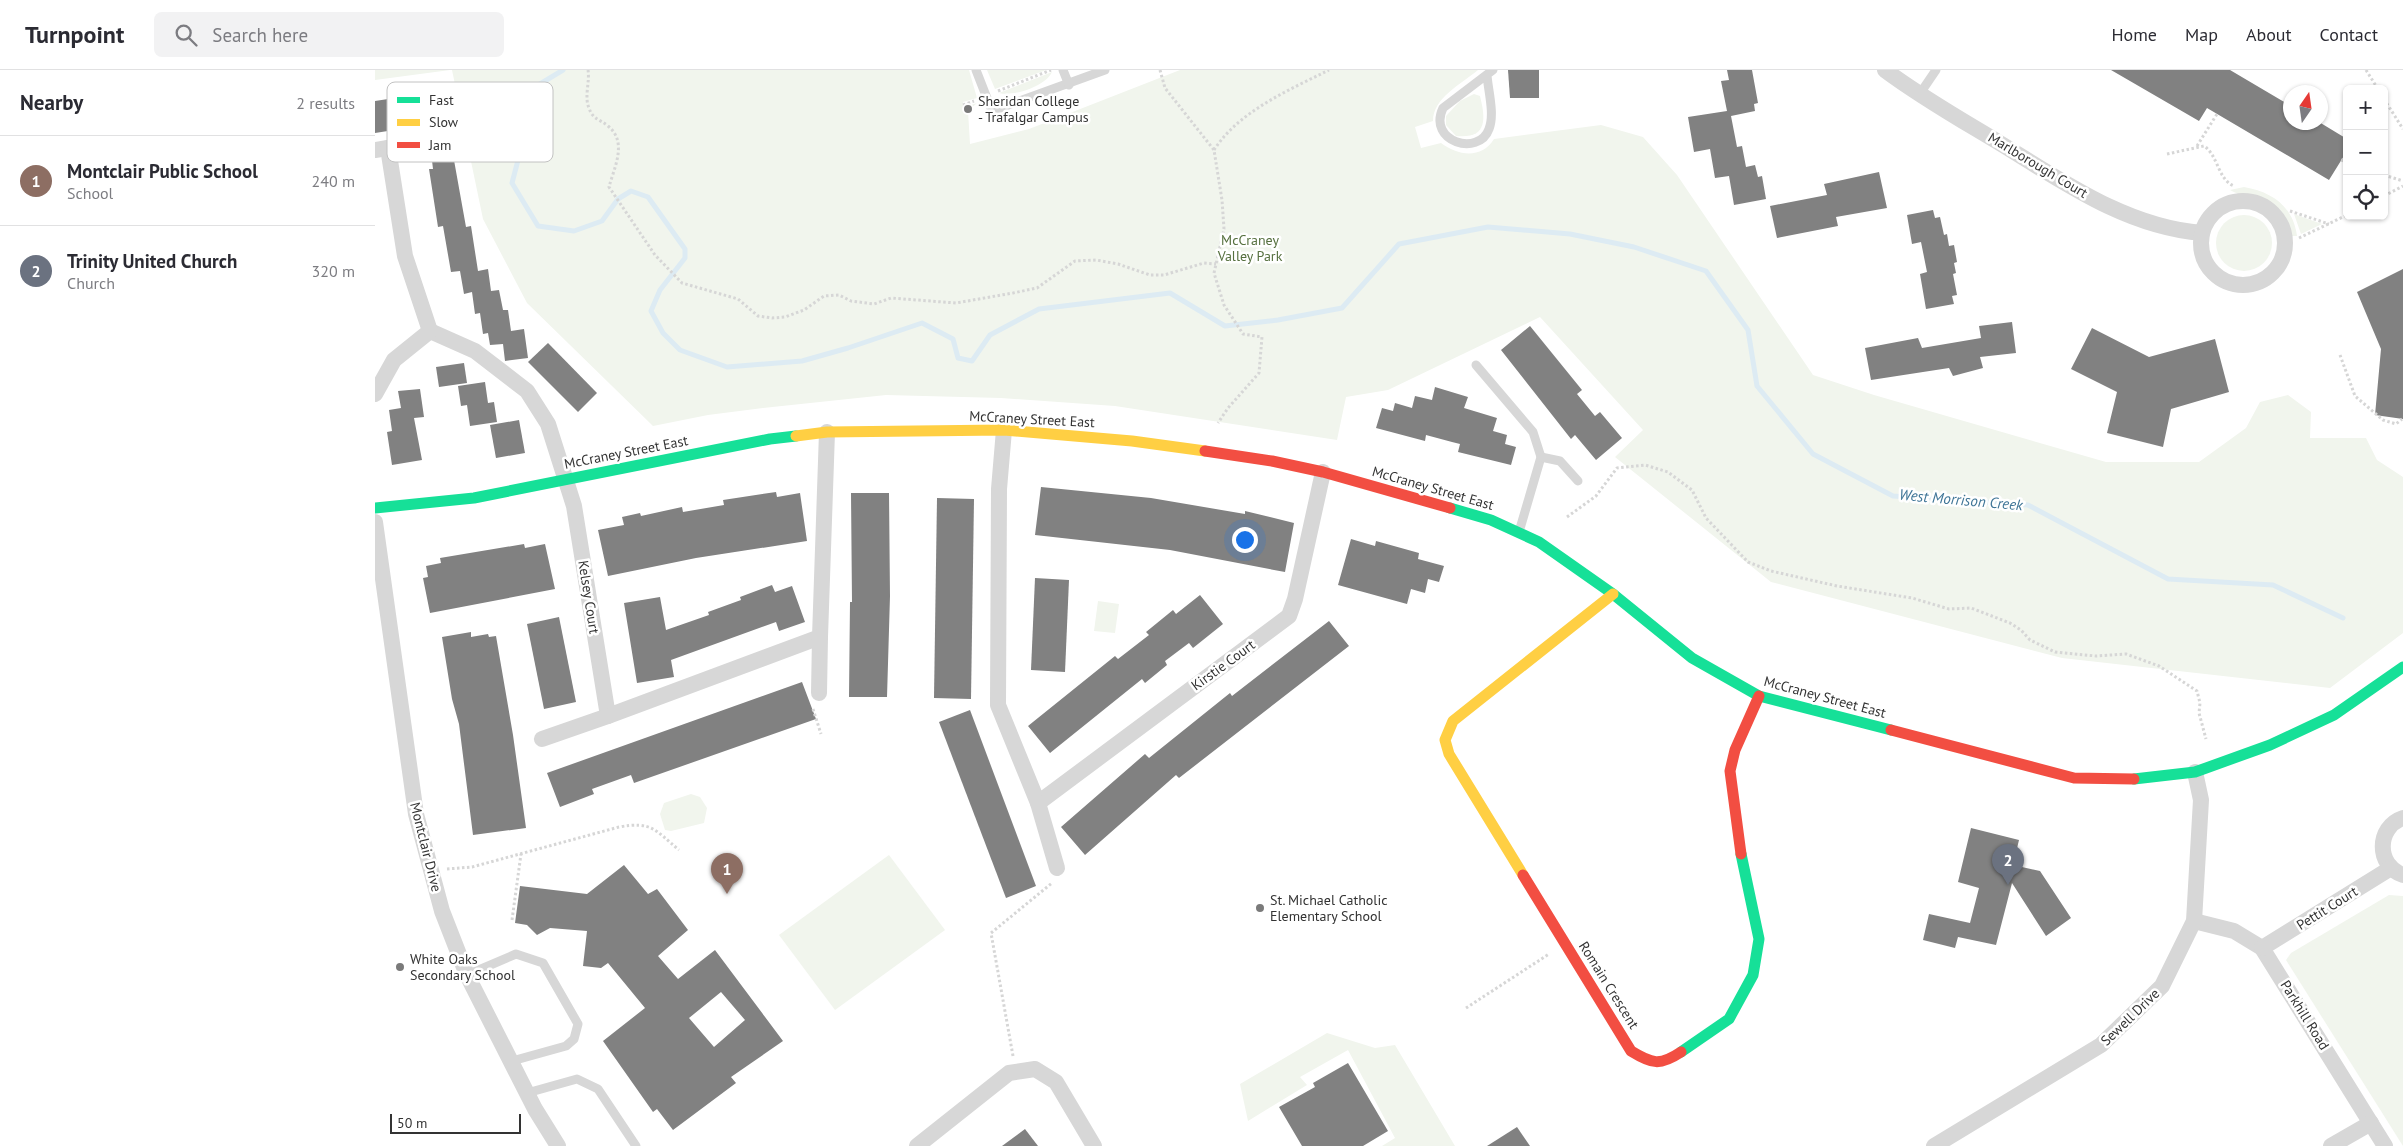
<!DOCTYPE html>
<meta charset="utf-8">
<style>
:root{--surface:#fff;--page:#f2f2f3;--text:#2b2b33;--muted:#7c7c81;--line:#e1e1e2;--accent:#b45309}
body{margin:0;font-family:"PT Sans",sans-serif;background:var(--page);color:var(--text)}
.controls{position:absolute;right:15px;top:15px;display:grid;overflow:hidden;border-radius:8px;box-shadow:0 1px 4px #0004}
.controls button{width:45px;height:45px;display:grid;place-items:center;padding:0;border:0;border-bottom:1px solid var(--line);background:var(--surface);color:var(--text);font:25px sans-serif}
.compass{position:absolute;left:1908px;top:15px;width:45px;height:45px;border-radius:50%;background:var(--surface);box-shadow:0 1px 4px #0004;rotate:13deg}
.scale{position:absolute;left:15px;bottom:12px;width:131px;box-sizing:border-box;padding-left:5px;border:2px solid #333;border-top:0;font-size:14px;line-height:18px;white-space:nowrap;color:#333;-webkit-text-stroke:4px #fff;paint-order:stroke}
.you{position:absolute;left:869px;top:469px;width:18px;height:18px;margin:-12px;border:4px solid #fff;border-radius:50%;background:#1a73e8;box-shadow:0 0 0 8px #1a73e833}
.badge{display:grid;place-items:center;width:32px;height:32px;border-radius:50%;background:var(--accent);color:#fff;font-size:16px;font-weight:700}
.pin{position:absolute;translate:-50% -41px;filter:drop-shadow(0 1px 2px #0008)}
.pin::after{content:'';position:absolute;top:26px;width:18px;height:15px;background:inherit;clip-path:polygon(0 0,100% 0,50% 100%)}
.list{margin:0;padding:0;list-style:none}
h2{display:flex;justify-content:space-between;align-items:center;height:65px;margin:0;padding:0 20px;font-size:21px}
h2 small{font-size:16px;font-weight:400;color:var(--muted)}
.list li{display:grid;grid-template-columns:32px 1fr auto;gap:15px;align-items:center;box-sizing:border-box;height:90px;padding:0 20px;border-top:1px solid var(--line)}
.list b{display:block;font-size:19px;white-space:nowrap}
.list p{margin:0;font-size:16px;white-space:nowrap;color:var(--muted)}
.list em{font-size:16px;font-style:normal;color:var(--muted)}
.icon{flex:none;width:28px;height:28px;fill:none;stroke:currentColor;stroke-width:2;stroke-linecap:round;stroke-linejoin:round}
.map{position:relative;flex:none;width:2028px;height:1076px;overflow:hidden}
header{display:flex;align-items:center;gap:30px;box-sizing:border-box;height:70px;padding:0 25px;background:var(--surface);border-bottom:1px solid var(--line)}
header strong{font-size:24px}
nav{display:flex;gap:28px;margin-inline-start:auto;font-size:18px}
.search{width:350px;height:45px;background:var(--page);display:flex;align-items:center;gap:12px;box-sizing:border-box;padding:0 18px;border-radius:8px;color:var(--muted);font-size:19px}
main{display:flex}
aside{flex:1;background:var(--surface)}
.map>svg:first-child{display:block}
.green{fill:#f1f5ed}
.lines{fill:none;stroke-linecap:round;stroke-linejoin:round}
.stream{stroke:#ddebf3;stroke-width:5}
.building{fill:#818181;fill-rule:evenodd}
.path{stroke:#d6d6d6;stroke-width:3;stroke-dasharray:2.5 2.5;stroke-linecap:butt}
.lane{stroke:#d7d7d7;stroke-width:9}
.street{stroke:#d7d7d7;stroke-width:16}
.fast{stroke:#16e098;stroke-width:11}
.slow{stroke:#ffcf43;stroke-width:11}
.jam{stroke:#f24e42;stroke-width:11}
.poi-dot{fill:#7a7a7a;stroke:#fff;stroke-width:2}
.labels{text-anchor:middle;stroke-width:5;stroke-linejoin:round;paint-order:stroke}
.poi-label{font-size:14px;fill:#333;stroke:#fff;text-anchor:start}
.street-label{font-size:14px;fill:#333;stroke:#fff}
.park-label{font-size:14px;fill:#56703f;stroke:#fff}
.water-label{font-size:15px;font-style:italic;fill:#3f7597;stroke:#fff}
.key{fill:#fff;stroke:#c2c2c2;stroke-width:1}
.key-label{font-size:14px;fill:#333}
</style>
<header>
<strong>Turnpoint</strong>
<div class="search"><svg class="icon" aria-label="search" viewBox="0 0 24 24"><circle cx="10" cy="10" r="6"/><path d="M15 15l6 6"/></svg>Search here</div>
<nav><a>Home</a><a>Map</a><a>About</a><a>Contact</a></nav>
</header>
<main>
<aside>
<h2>Nearby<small>2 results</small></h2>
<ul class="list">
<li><span class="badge" style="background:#8d6e63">1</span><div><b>Montclair Public School</b><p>School</p></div><em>240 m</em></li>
<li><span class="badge" style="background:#6b7280">2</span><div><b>Trinity United Church</b><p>Church</p></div><em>320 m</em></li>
</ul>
</aside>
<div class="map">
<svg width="2028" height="1076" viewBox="0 0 2028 1076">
<rect width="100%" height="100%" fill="#fff"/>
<g class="green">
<path d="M0,0H75L0,10Z"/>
<path d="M77,0H594L602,28L588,32L590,37L602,33L593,41L595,74L654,59L805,0H1103C1086,14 1058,28 1058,51L1040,57L1046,78L1066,73C1083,86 1107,89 1119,69L1226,55L1268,67L1302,105L1438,305L1499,325L1731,392H1824L1871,358L1885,332L1913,325L1936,342L1935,368H1991L2002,390L2028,407V563L1955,618L1687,588L1396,512L1240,387L1268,360L1165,247L1013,320L971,327L962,370L740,336L626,328L511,325L388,338L333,345L278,356L152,233L108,149Z"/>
<path d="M612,0H671L620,19Z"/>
<path d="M677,2C671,16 638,27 624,23Z"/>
<path d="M1099,24L1105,26C1111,50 1112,69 1081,66L1071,55V46L1085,31Z"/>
<path d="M1869,117C1897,122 1918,136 1922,166H1915C1910,145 1898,131 1877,126C1868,124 1863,125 1855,120Z"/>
<path d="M1919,144L1947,154L1926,164Z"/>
<circle cx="1869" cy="173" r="28"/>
<path d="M723,531L744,534L740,563L719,561Z"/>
<path d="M316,724L325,727L332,738L329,753L296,761L290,760L285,744L289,733Z"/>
<path d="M514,785L570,860L460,940L404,865Z"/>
<path d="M2014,825L2028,826V1076L1911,890L1916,883Z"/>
<path d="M952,963L1000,978L1020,975L1080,1076H1007L1020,1068L973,980L925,1007L932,1015L873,1051L865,1014Z"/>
</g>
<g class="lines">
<path class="stream" d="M188,0L145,26L147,75L137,113L163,156L199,161L227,151L243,129L256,121L273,127L310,179V188L285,220L276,241L288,263L305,280L352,297L427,291L473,278L547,253L578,269L583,288L597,291L615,265L664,239L795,223L850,256L903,250L967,238L1024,174L1113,157L1195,164L1259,177L1331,201L1373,260L1382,316L1438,384L1518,426L1653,435L1793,509L1898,515L1968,548"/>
</g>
<g class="building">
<path d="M1133,0H1164V28H1135Z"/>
<path d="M1352,0H1377L1383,33L1379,34L1380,41L1356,46L1362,77L1367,76L1371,97L1380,95L1383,107L1387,106L1391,129L1359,135L1354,106L1340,108L1335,79L1319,82L1313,47L1352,41L1346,11L1354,10Z"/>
<path d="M1736,0H1855L1916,36V52H1944L1972,69V81L1954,110L1832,38L1824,51Z"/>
<path d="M59,22L64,53L0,63V31Z"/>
<path d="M77,79L91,157L96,156L103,201L113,199L116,221L124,220L128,240H133L136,261L149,259L153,288L130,291L128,274L115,275L113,263L108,264L105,243L100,244L97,222L89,224L85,201L76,202L68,156L63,157L54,99H58L56,82Z"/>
<path d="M1504,102L1512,138L1461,147L1463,156L1402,168L1395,136L1452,125L1449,114Z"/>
<path d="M1558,140L1560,148L1565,147L1569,165L1572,164L1574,176L1579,175L1582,192L1579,193L1581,203L1578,204L1582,225L1577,226L1579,234L1551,239L1545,204L1552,202L1546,172L1537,174L1532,145Z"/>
<path d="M2028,199V349L2000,345L2006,279L1982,222Z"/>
<path d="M1637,252L1641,283L1605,287L1608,298L1578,306L1574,298L1496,310L1490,278L1543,268L1547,278L1606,268L1604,256Z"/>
<path d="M1155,256L1207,320L1202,324L1220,346L1225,342L1247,368L1221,390L1200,365L1196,369L1126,280Z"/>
<path d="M1717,258L1774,287L1840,269L1854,322L1796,339L1788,377L1732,363L1742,322L1696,299Z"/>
<path d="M173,273L222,323L203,342L153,292Z"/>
<path d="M89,293L92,313L64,317L61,297Z"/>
<path d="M110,312L113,333L119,332L122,352L95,356L92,335L86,336L83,316Z"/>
<path d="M1060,317L1093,327L1089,338L1122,348L1118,361L1132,365L1130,374L1141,377L1136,395L1083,382L1085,374L1077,372L1051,365L1050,371L1001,358L1007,338L1018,341L1020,333L1037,338L1040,326L1057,330Z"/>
<path d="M45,319L49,347L39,348L47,390L17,395L12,362L17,361L14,340L26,338L23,321Z"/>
<path d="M144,350L150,383L121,388L115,355Z"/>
<path d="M666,417L776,428L870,444V441L919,453L910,502L795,480L660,465Z"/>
<path d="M401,422L402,427L425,423L432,471L321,488L233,506L223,460L249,455L247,447L265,443L266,446L307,437L308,442L349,435L348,430Z"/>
<path d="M476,423H514L515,526L512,627H474L475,532H477Z"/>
<path d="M562,428L599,429L596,629L559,628Z"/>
<path d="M976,469L1000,476L1001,471L1044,483L1043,489L1069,496L1064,512L1053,509L1050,523L1036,519L1032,534L963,515Z"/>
<path d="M149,474L150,478L170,474L180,519L55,543L48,508L53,507L51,496L66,493L65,488Z"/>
<path d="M660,508L694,510L690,602L656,600Z"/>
<path d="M397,515L400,522L417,516L430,552L404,561L401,552L296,590L299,607L262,613L249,533L285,527L291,560L334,545L333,542L366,530L365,527Z"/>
<path d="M825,525L848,554L818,578L814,573L790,591L792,595L770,613L767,609L675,683L653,656L740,586L743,589L774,565L771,562L798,540L801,544Z"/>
<path d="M184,547L201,632L169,639L152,554Z"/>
<path d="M954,551L974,576L804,708L801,705L710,785L686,757L770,684L774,688L855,623L857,626Z"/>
<path d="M96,562V567L113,564L114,567L121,566L138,665L151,758L98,765L84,654L77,629L67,567Z"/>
<path d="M427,612L441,649L259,713L256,705L217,719L219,724L185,737L172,703Z"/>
<path d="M595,640L661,816L631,828L564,652Z"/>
<path d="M1596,758L1644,770L1638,795L1665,801L1696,848L1671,866L1637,813L1621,875L1583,867L1580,878L1548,870L1554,844L1595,853L1604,818L1583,812Z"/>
<path d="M249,795L273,824L282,819L313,860L283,886L303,909L340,880L408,971L356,1007L361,1013L298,1060L282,1039L278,1042L228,971L270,938L233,893L226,898L208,896L212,861L175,858L162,865L152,855L140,853L145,816L212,824ZM346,922L370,950L339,977L314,948Z"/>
<path d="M973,993L1013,1061L988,1076H927L904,1037L940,1017L938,1013Z"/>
<path d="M1142,1057L1155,1076H1112Z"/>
<path d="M650,1059L663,1076H627Z"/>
</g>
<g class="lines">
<g class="path">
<path d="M213,0C215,12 209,27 214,38C218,50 225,49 233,56C253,72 239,98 234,117L280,185L307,213L363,229L383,246L397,248L410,247L429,240L449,226L464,225L476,231L499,234L516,228L581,233L638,223L662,218L700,191L721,190L743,194L775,205H789L829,193L841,194"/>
<path d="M785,0L790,18L839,80L847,130L849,159L839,203L849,235L868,264L887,267L884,303L853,338L843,353"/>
<path d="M1991,0L2003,19"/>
<path d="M623,21L676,0"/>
<path d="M2009,29L2028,59"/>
<path d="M588,35L599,31"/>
<path d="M1822,76L1842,44"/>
<path d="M839,80C864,41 914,20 954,0"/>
<path d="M1792,84L1829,76C1843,85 1843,110 1859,116"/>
<path d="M1966,90L1972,92"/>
<path d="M2009,105L2028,111"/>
<path d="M2009,126L2028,116"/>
<path d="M1915,141L1954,154"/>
<path d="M1924,168L1972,145"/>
<path d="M1965,285L1980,326L2008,350L2021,354L2027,349"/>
<path d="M1192,447L1221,426L1242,398L1270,395L1293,402L1317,420L1331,448L1373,492L1396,501L1462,516L1537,528L1574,539L1596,538L1635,553L1646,560L1655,570L1680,582L1721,586L1751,584L1784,596L1822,621L1825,633L1824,643L1831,669"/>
<path d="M438,639L446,664"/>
<path d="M72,799L97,797L244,757C277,751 280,760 304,780"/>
<path d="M137,850L146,784"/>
<path d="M1091,938L1174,884"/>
<path d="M638,986L616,863L677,813"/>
</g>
<g class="lane">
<path d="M601,0L617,41L730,0"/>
<path d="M688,0L694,15"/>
<path d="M1112,5C1113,20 1120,44 1114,59C1104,87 1052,72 1068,38L1118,0"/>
<path d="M1544,25L1561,0"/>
<path d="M1101,295L1158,362L1166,387L1144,462"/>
<path d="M1166,387L1185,391L1203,411"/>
<path d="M92,905L141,884L168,893L203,954L199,969L191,976L137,991"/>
<path d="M152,1023L202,1009L223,1019L261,1076"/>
</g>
<g class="street">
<path d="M1510,0C1546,27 1585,49 1623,72C1687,111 1751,157 1827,163"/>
<path d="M0,80L82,66"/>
<circle cx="1868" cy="173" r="42"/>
<path d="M55,261L100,281L152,321L173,354L199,436L233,646L445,567L452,362"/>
<path d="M0,324L19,290L55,261L30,186L13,78"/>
<path d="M629,360L624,419L623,635L663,733L914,546L920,529L948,402"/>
<path d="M0,452L41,744L67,841L92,905L160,1039L183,1076"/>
<path d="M444,623L445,567"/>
<path d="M167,669L233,646"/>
<path d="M663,733L682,798"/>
<path d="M2028,748C2001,757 2001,796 2028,805"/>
<path d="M1819,851L1859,861L1887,878L2010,1076"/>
<path d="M1887,878L2016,798"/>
<path d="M542,1076L634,1003L660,999L681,1012L719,1076"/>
<path d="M1559,1076L1726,975L1787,916L1819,851L1826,730L1820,702"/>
<path d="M1956,1076L1996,1053"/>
</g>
<g class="fast">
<path d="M0,438L99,428L395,369L421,366"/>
<path d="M1075,438L1116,450L1164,472L1238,524L1317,588L1384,626L1516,660"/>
<path d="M1759,709L1820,702L1895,675L1959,645L2028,597"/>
<path d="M1306,982L1354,949L1378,905L1384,869L1366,784"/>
</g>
<g class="slow">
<path d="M421,366L452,362L629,360L757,371L830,381"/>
<path d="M1148,805L1074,684L1070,670L1078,651L1238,524"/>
</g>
<g class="jam">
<path d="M830,381L897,391L948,402L1075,438"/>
<path d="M1516,660L1699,708L1759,709"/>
<path d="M1366,784L1355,701L1360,680L1384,626"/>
<path d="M1148,805L1256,981C1277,994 1285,996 1306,982"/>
</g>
</g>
<g class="poi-dot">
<circle cx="593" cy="39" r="5"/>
<circle cx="885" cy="838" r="5"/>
<circle cx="25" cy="897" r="5"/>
</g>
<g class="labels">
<g class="poi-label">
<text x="603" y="36">Sheridan College<tspan x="603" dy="16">- Trafalgar Campus</tspan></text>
<text x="895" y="835">St. Michael Catholic<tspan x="895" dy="16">Elementary School</tspan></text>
<text x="35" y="894">White Oaks<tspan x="35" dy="16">Secondary School</tspan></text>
</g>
<g class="street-label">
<text transform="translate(1663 95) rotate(31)" y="5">Marlborough Court</text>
<text transform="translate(657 349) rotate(3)" y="5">McCraney Street East</text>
<text transform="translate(251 382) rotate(-11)" y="5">McCraney Street East</text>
<text transform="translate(1058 418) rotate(16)" y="5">McCraney Street East</text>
<text transform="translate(214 527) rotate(81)" y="5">Kelsey Court</text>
<text transform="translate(848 595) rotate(-36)" y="5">Kirstie Court</text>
<text transform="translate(1450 627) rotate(15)" y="5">McCraney Street East</text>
<text transform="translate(51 777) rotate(76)" y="5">Montclair Drive</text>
<text transform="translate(1952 838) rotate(-32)" y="5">Pettit Court</text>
<text transform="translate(1234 915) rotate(58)" y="5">Romain Crescent</text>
<text transform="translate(1930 945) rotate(58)" y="5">Parkhill Road</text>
<text transform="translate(1755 947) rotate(-44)" y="5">Sewell Drive</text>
</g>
<g class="park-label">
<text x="875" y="175">McCraney<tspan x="875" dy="16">Valley Park</tspan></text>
</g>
<g class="water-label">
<text transform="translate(1586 430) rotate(5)" y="5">West Morrison Creek</text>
</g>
</g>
<rect x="12" y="12" width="166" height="80" rx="8" class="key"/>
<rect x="22" y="27" width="23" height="6" fill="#16e098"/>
<rect x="22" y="49" width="23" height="7" fill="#ffcf43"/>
<rect x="22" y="72" width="23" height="6" fill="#f24e42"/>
<g class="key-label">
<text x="54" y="35">Fast</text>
<text x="54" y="57">Slow</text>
<text x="54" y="80">Jam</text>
</g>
</svg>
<div class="controls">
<button>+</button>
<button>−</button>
<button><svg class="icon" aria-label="locate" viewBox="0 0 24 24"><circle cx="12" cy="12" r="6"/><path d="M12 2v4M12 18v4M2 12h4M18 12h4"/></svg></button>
</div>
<svg class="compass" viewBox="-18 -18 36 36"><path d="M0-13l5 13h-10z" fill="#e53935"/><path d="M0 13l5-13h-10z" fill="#7c7c81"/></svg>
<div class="scale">50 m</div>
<div class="you"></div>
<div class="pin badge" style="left:352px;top:824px;background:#8d6e63">1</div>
<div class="pin badge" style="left:1633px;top:815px;background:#6b7280">2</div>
</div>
</main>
